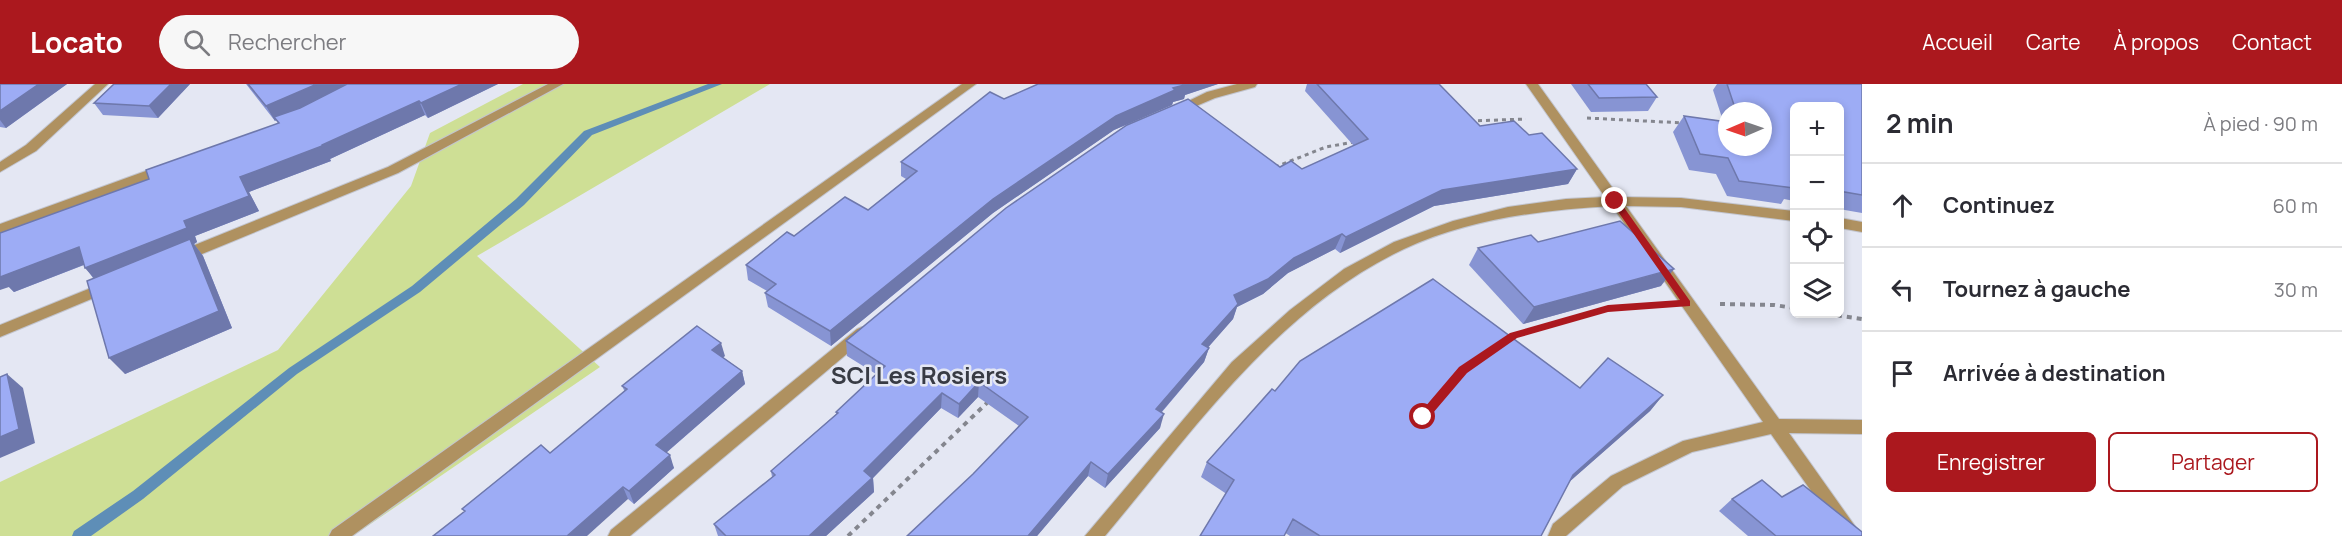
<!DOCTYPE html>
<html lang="fr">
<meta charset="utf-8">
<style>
:root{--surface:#fff;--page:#f7f7f7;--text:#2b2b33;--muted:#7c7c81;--line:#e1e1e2;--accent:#ab181e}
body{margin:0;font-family:Manrope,sans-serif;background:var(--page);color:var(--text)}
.controls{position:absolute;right:18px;top:18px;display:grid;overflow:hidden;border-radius:9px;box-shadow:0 3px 9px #0003}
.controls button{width:54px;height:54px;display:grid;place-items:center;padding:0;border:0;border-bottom:2px solid var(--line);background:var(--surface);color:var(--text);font:30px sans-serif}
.compass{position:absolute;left:1718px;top:18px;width:54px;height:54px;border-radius:50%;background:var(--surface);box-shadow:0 3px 9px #0003;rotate:268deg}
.stop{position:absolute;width:18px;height:18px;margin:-14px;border:4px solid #ab181e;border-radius:50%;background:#fff}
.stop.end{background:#ab181e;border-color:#fff;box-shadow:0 2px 6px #0008}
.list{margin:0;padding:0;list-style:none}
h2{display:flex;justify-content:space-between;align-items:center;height:78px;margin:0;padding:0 24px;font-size:26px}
h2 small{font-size:20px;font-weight:400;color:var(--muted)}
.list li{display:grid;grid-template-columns:39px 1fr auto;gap:18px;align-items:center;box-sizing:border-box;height:84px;padding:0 24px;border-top:2px solid var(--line)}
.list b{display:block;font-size:22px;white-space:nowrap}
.list em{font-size:20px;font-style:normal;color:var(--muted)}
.actions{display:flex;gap:12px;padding:18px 24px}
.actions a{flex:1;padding:14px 0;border:2px solid var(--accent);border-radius:9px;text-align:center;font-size:21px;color:var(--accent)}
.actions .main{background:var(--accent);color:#fff}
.icon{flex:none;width:33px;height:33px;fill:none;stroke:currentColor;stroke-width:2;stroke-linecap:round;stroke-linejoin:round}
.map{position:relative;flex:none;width:1862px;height:452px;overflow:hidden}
header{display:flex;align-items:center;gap:36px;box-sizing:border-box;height:84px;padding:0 30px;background:var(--accent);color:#fff}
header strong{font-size:28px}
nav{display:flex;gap:33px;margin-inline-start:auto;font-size:21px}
.search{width:420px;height:54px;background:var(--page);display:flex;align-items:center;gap:15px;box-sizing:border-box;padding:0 21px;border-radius:33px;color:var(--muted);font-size:22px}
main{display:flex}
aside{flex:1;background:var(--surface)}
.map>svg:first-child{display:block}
.green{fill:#cedf95}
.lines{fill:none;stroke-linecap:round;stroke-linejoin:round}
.stream{fill:#5e8eb7;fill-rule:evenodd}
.minor-casing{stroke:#c2c5cf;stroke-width:2}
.path-far1{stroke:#84868e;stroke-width:3;stroke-dasharray:4 4;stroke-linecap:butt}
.path{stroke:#84868e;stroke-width:4;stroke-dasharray:5 5;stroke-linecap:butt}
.minor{fill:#af9160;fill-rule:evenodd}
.wall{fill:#8794d3;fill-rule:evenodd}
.shaded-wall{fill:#6e78ac}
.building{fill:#9dacf5;stroke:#6e78ac;stroke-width:1.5}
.route{fill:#ab181e}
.labels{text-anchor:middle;stroke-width:5;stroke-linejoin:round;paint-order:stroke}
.district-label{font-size:24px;font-weight:bold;fill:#383b44;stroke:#e4e7f3}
</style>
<header>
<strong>Locato</strong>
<div class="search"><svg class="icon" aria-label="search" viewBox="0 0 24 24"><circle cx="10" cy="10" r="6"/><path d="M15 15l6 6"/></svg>Rechercher</div>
<nav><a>Accueil</a><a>Carte</a><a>À propos</a><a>Contact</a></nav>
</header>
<main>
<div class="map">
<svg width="1862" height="452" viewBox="0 0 1862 452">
<rect width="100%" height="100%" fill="#e4e7f3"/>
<path class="green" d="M523,0H770L477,172L600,283L353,452H0V398L278,266L411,102L430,49Z"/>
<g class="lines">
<path class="stream" d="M708,0H722L592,51L524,121L420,208L297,290L143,415L91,452H72L74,447L133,407L289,284L412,202L516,115L584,47Z"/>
<defs>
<g id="minor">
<path d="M95,0H108L36,67L0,88V78L26,61Z"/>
<path d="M548,0H563L398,89L185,177L180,178L173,173L175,169L388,83Z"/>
<path d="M962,0H976L352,452H329L332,446Z"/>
<path d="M1237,0H1257L1255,3L1215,14L1180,29H1172L1170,26L1207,8Z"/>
<path d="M1526,0H1538L1619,113L1681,114L1794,127V137L1681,123L1626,122L1779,335L1862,336V350L1789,349L1862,452H1843L1771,350L1692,368L1623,402L1566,452H1548L1553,440L1611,392L1683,357L1763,338L1612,122C1541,126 1469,135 1404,165C1277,225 1193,347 1105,452H1085L1232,278L1290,226L1344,185L1394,158L1453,137L1508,123L1566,115L1605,113Z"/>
<path d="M165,80L172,84L170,87L0,150V140Z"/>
<path d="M1840,134L1862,138V148L1840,144Z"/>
<path d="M108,197L113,198L115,202L113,206L0,253V241Z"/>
<path d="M862,243L867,245L870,249L867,253L630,452H608L611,446L857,245Z"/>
</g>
</defs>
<use href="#minor" class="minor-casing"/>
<g class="path-far1">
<path d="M1587,34L1684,39"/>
<path d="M1470,37L1526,35"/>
<path d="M1275,83L1326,63L1354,58"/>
</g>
<g class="path">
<path d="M1720,220L1774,221L1794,224"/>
<path d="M1827,230L1862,235"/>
<path d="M1507,256L1514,251L1608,225L1659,221"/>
<path d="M848,452L990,316"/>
</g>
<use href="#minor" class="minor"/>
</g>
<g class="wall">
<path d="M0,0H67L6,44L0,43Z"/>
<path d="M114,0H190L158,34L103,31L94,19Z"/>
<path d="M246,0H498L428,34L425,31L330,75L331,77L249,108L259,127L195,152L197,158L194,160L203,172L232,244L125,290L93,194L84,181L14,208L9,203L149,95L278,39L276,36L275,37Z"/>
<path d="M1038,0H1218L1185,11L1184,15L1173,18L1172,21L1114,46L993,129L831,262L768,223L765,209L767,207L748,196L746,181L794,152L868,126L906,95L901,92V78L1004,15Z"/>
<path d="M1307,0H1317L1480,42L1529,51L1577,85L1568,100L1434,122L1340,169L1335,165L1288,189L1263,210L1237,223L1233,235L1208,263L1209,264L1204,278L1162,328L1160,344L1105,404L1088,392L1037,452H907L973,390L1019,342L978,313L958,334L941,324L873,394L874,408L826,452H718L714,440L772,393L771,387L836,330V328L876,290L847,272L846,257L1280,83L1302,85L1354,62L1305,7Z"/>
<path d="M1571,0H1646L1657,13L1648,27L1591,28Z"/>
<path d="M1717,0H1862V129L1839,125V22H1794V117L1784,115L1781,120L1727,112L1716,90L1689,86L1673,48L1684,32L1723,37L1713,6ZM1727,27H1763L1727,63Z"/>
<path d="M1538,158L1661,202L1523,240L1469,181L1478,164Z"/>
<path d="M725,272L723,273L742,287L745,300L666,369L674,384L634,420L628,415L464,427L462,425L550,369L625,308L622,302Z"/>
<path d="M1580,304L1663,311L1650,327L1569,398L1541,452H1290L1201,393L1207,378L1275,307Z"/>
<path d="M1782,413L1862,452H1748L1719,427L1732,415Z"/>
</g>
<g class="shaded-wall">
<path d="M39,0H67L6,44L0,36V27Z"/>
<path d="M171,0H190L158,34L149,22Z"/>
<path d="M317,0H357L277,36L274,33L276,36L275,37L266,22Z"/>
<path d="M462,0H498L428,34L421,19Z"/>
<path d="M1184,0H1218L1185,11L1184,15L1173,18L1172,21L1114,46L993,129L831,262L830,247L993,115L1116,32L1173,4Z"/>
<path d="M419,17L425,31L330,75L331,77L249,108L259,127L195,152L197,158L194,160L203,172L232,244L125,290L109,274L98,199L85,184L184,137L240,93L322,61Z"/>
<path d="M1577,85L1568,100L1434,122L1340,169L1346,153L1442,106Z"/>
<path d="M1342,150L1335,165L1288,189L1263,210L1237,223L1233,235L1198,275L1202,260L1234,211L1294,174Z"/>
<path d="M79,163L91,178L14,208L9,203L0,206V189Z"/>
<path d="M1674,185L1661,202L1523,240L1534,223Z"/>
<path d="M721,259L725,272L716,279L712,266Z"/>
<path d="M1209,264L1204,278L1152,339L1156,325Z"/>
<path d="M742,287L745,300L660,374L656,361Z"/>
<path d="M7,290L23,304L35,359L0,374V353Z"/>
<path d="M979,298L978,313L958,334L959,320Z"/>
<path d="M942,309L941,324L873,394L874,408L826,452H809L864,387Z"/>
<path d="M1663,311L1650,327L1560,406L1573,391Z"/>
<path d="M1164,330L1160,344L1105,404L1108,390Z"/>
<path d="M670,371L674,384L634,420L629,407Z"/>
<path d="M1091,378L1088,392L1037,452H1028Z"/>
<path d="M623,403L628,415L587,452H567Z"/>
</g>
<g class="building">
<path d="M0,0H39L0,27Z"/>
<path d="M114,0H171L149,22L94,19Z"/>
<path d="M248,0H317L266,22Z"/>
<path d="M347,0H462L421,19L419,17L322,61V62L240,93L249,112L184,137L187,144L85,184L79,163L0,193V149L149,95L146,86L279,39L274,33L300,24Z"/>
<path d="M1038,0H1188L1173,4L1175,6L1116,32L993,115L830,247L765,209L776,200L746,181L787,148L794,152L845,113L868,126L917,87L901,78L990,8L1004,15Z"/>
<path d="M1317,0H1439L1480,42L1514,37L1529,51L1542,49L1577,85L1442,106L1346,153L1342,150L1294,174L1268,195L1234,211L1238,220L1202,260L1209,264L1156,325L1164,330L1108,390L1091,378L1028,452H907L973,390L1028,333L979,298L959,320L942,309L864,387L872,394L809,452H726L714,440L775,391L771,387L838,329L836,328L885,282L846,257L1006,124L1127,41L1188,15L1280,83L1291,77L1302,85L1368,55Z"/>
<path d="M1588,0H1646L1657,13L1599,14Z"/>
<path d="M1727,0H1862V111L1839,107V22H1794V99L1791,98L1794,104L1739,97L1728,74L1700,70L1684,32L1727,38V63H1763V27H1736Z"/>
<path d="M1620,137L1674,185L1534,223L1478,164L1531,151L1538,158Z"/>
<path d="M190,155L219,227L109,274L87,197Z"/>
<path d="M1433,195L1580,304L1608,274L1663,311L1573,391L1541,452H1320L1293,435L1284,452H1200L1234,396L1207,378L1272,305L1275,307L1300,277Z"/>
<path d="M697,242L721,259L712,266L742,287L656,361L670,371L629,407L623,403L567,452H433L465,427L462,425L541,361L550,369L627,305L622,302Z"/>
<path d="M7,290L19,345L0,353V293Z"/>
<path d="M1762,396L1782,413L1803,401L1862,448V452H1776L1732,415Z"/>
</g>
<path class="route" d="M1612,115H1618L1690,217V222L1608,228L1517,254L1467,289L1427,336H1419V330L1459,283L1510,249L1608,221L1680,216L1612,119Z"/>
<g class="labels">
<g class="district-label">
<text x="919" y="300">SCI Les Rosiers</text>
</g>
</g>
</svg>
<div class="controls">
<button>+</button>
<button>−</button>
<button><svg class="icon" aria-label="locate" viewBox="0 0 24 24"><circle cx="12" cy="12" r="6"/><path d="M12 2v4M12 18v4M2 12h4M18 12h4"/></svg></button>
<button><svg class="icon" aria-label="layers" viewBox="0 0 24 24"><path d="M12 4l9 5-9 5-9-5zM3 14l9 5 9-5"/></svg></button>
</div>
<svg class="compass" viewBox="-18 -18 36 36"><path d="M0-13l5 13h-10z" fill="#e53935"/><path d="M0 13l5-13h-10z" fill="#7c7c81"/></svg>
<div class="stop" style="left:1423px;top:333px"></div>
<div class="stop end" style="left:1615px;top:117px"></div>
</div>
<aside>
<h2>2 min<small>À pied · 90 m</small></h2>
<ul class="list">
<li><svg class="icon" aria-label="ahead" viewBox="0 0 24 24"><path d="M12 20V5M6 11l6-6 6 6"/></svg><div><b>Continuez</b></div><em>60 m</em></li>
<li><svg class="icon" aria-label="left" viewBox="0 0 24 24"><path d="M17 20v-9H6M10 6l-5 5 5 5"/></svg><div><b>Tournez à gauche</b></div><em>30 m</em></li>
<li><svg class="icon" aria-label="arrive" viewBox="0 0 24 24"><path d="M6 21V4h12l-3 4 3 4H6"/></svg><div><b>Arrivée à destination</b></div></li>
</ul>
<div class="actions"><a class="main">Enregistrer</a><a>Partager</a></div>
</aside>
</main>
